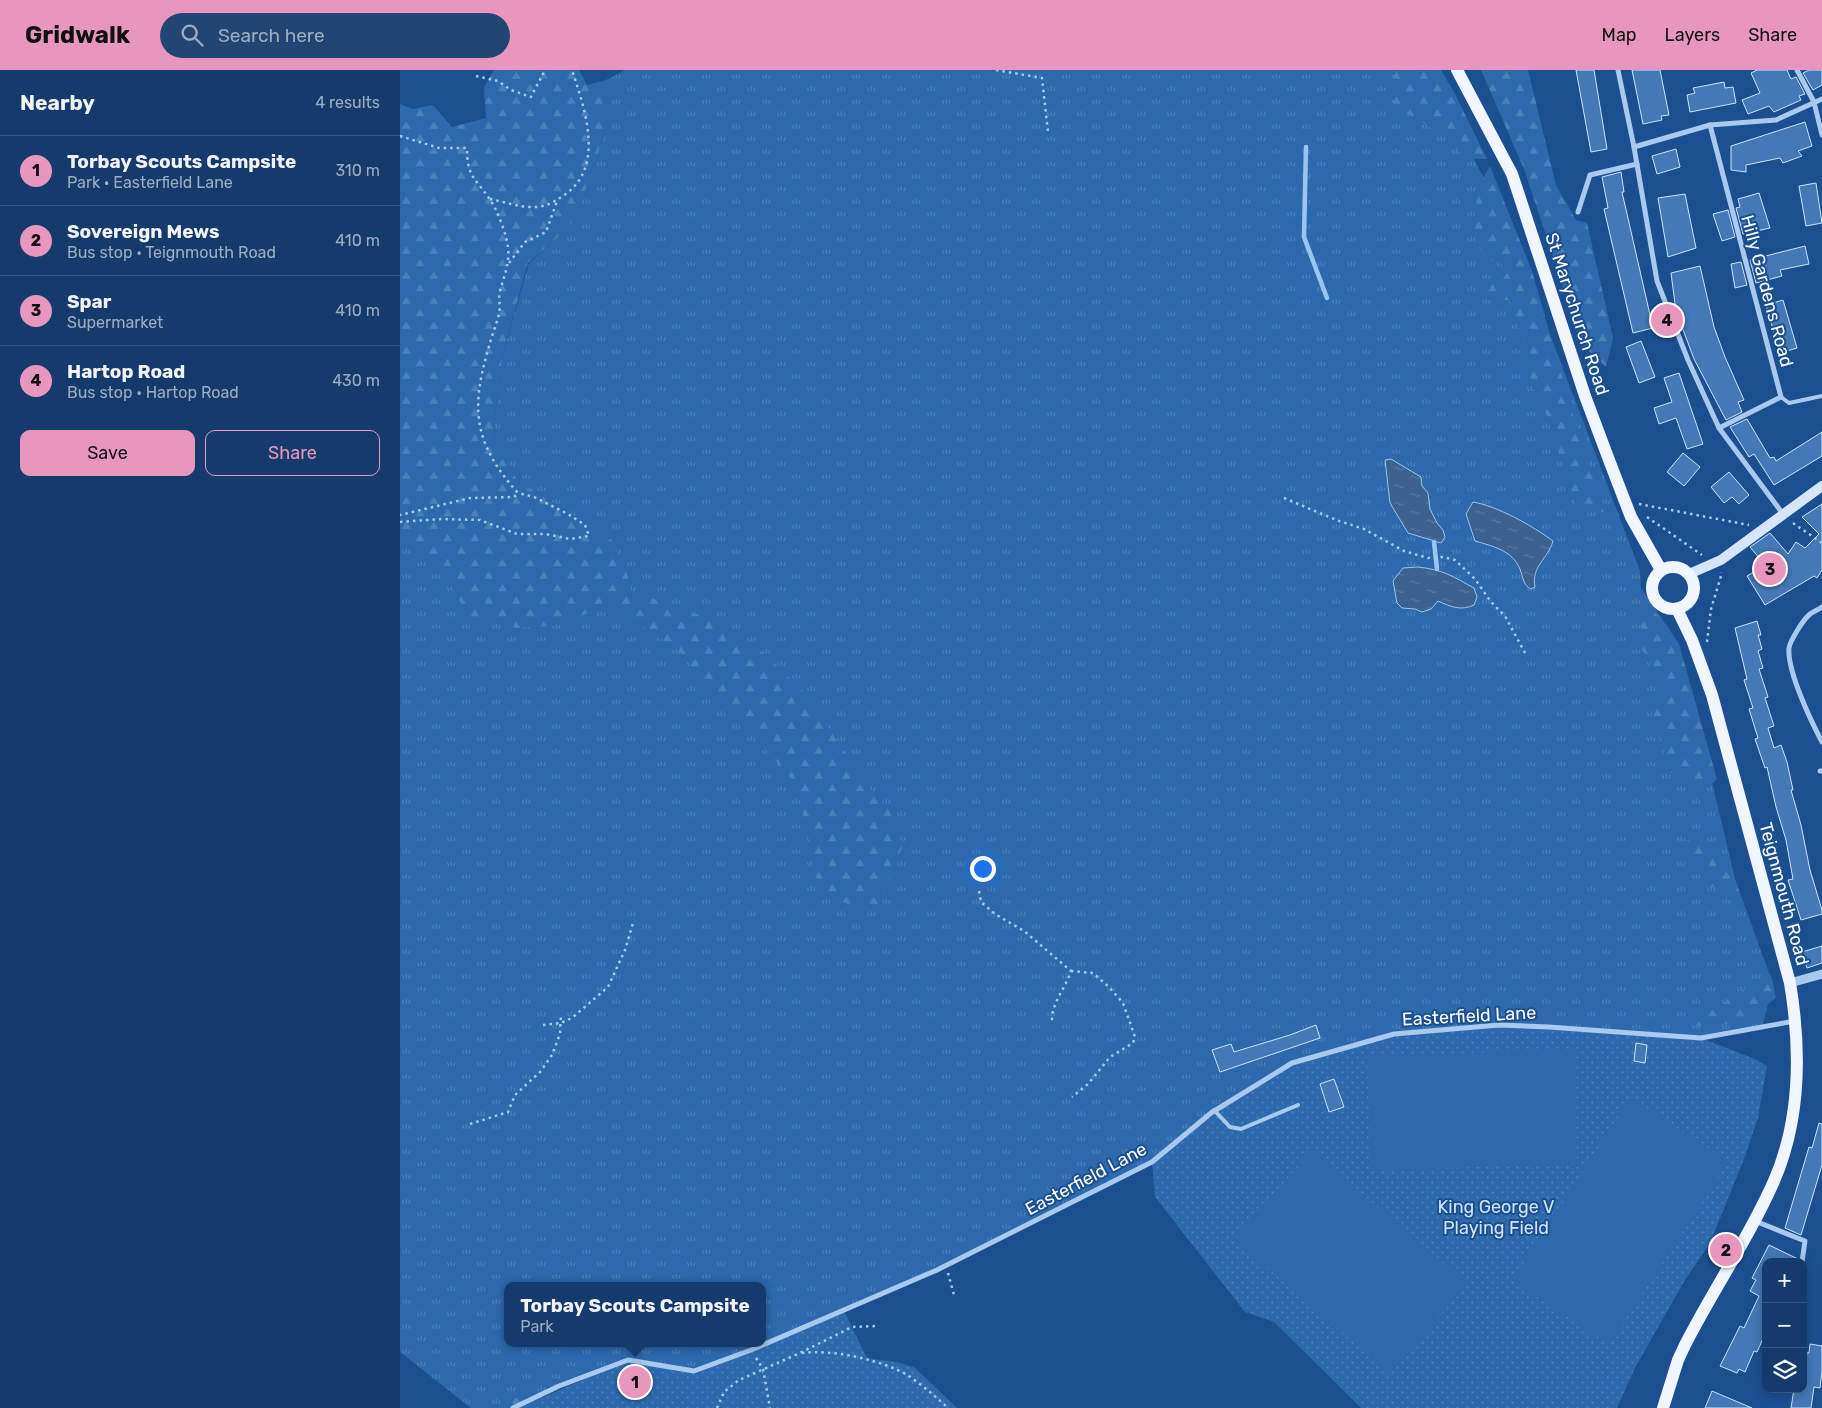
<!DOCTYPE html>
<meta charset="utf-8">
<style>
:root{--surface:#143b6b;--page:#214673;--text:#f1f3f6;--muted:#9dadc1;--line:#33557e;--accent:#e797bd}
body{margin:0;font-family:Rubik,sans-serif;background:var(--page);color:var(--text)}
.controls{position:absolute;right:15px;bottom:15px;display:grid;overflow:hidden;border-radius:10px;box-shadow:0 2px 12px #0003}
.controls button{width:45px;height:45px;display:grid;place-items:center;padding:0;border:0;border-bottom:1px solid var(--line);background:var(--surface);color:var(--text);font:25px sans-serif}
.you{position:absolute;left:582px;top:798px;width:18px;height:18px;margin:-12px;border:4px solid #fff;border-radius:50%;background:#1a73e8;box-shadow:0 0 0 8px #1a73e833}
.badge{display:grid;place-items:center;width:32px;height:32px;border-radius:50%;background:var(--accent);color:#111;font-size:16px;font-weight:700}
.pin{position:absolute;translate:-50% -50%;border:2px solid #fff;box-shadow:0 1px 5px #0006}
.popup{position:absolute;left:104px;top:1212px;width:262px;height:65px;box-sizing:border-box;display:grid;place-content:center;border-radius:10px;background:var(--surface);filter:drop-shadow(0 1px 4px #0005);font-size:16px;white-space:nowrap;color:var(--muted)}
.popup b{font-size:19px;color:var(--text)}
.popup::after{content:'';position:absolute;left:50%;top:100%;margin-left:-10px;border:10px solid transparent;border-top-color:var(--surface)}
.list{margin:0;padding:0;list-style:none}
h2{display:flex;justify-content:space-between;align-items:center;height:65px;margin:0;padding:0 20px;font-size:21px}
h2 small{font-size:16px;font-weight:400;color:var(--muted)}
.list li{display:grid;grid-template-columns:32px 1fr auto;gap:15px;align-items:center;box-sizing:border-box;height:70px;padding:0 20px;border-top:1px solid var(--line)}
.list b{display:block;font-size:19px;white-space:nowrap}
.list p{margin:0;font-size:16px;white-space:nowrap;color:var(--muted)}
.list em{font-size:16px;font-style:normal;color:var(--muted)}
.actions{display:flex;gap:10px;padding:15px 20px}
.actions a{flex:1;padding:11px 0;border:1px solid var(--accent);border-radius:10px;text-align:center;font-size:18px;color:var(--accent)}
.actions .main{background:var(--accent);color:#111}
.icon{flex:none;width:28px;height:28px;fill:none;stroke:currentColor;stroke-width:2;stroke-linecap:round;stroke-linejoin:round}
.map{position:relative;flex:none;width:1422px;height:1338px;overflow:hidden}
header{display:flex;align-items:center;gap:30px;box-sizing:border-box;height:70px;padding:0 25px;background:var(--accent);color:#111}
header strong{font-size:24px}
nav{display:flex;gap:28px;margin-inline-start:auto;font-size:18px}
.search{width:350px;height:45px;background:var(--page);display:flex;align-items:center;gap:12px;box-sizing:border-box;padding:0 18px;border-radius:28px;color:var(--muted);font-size:19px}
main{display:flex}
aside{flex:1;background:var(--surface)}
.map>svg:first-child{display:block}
.grass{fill:url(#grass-tufts);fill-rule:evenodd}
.forest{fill:url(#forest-firs)}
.park{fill:url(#park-dots)}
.garden{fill:#2e69ad}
.water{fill:url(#water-ripples);stroke:#9cc4f0}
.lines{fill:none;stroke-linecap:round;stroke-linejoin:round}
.stream{stroke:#9cc4f0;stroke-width:4.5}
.building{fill:#4478b7;stroke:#cfe3fa}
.path{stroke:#a9c9ee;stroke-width:2.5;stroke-dasharray:2.5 4;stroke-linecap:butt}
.service{stroke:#a9c9ee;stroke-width:4}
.minor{stroke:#a9c9ee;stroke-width:5}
.tertiary{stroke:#a9c9ee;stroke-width:9}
.secondary{stroke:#d6e6fa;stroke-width:10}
.primary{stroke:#f0f6ff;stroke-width:12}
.labels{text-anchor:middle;stroke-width:4;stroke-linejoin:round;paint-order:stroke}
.street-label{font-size:18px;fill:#fff;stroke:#1b4f8f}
.park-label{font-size:18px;fill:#cfe3fa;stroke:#1b4f8f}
</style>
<header>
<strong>Gridwalk</strong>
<div class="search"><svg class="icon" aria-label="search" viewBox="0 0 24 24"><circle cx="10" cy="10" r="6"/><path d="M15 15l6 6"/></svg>Search here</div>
<nav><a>Map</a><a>Layers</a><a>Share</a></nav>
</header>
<main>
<aside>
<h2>Nearby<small>4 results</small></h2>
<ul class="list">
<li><span class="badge">1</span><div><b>Torbay Scouts Campsite</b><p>Park · Easterfield Lane</p></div><em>310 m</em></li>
<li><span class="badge">2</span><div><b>Sovereign Mews</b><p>Bus stop · Teignmouth Road</p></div><em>410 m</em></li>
<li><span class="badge">3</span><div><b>Spar</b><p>Supermarket</p></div><em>410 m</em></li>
<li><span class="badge">4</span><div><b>Hartop Road</b><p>Bus stop · Hartop Road</p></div><em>430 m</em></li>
</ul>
<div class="actions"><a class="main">Save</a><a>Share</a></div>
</aside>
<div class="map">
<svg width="1422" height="1338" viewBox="0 0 1422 1338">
<defs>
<pattern id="grass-tufts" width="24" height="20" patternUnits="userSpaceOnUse" patternTransform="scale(1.25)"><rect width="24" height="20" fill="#2e69ad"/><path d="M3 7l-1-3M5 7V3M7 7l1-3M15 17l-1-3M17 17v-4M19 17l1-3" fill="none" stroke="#4d80b9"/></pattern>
<pattern id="forest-firs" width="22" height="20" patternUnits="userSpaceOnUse" patternTransform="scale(1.25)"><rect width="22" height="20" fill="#2e69ad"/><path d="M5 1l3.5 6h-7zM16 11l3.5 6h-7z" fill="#4d80b9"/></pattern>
<pattern id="park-dots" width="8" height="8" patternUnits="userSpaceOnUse" patternTransform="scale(1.25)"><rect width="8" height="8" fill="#2e69ad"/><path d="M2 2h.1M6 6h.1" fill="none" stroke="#4d80b9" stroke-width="1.8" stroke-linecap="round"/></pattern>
<pattern id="water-ripples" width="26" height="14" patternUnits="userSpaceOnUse" patternTransform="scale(1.25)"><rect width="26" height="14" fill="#3c6290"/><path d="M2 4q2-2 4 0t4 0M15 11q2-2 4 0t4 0" fill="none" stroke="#597aa1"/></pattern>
</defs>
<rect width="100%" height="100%" fill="#1b4f8f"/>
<path class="grass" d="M225,0H1028L1110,159L1240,501L1241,518L1279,574L1335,809L1373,914L1362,958L1301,968L1149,957L1099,955L994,964L892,993L811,1042L752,1092L546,1196L351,1280L294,1301L228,1290L159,1316L113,1338H71L0,1282V472L37,497L212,470L118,411L95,373L94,351L103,283L129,193L156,169L176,147L206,60V10ZM108,1216H362V1273H108Z"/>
<g class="forest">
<path d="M94,0H179L187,15L206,10V60L176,148L156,169L128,193L103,283L94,351L95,373L118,411L212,470L226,500L232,523L261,531L317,552L363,583L404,622L471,719L490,741L503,775L476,839H458L419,820L397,715L277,579L209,536L152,556L117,558L69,548L50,513L37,497L0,472V34L13,39L33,35L52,57L86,48L84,17Z"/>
<path d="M993,0H1041L1055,24L1087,89H1075L1062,86L1046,63L1029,57L1018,49L996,37L994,34Z"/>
<path d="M1081,0H1128L1156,115L1176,150L1187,153L1213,268L1206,297L1182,274L1124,99Z"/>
<path d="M1090,96L1132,201L1172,341L1204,442L1178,441L1141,329L1136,326L1124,285L1125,274L1108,230H1098L1084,219V214L1086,212C1098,209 1101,214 1108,202L1105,197C1096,191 1086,189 1080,179C1067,162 1078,113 1090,96Z"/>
<path d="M1241,534L1259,546L1279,574L1317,709L1309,717L1294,718L1265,699C1265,681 1261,667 1251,652L1264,618L1261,612L1250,605L1251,590L1239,577L1244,571L1245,566C1241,552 1229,546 1241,534Z"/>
<path d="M1296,763L1332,802L1344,836C1305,820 1305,806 1287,771Z"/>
<path d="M1371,905L1376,928L1365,936L1357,948L1311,957L1290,955L1363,907Z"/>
<path d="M126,1323L135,1338H96Z"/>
</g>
<g class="park">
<path d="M1099,955L1301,968L1355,989L1367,996L1358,1048L1344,1089L1310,1173L1285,1210L1236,1296L1217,1338H961L874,1252L845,1242L755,1127L752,1092L811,1043L892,993L994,964Z"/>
<path d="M444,1241L467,1288L496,1292L514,1297L557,1338H135L132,1332L228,1290L294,1301Z"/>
</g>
<g class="garden">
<path d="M1173,979L1177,1093L972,1101L967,987Z"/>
<path d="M1231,1028L1328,1092L1209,1274L1112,1210Z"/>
<path d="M912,1081L1067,1214L990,1303L835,1170Z"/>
</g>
<g class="water">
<path d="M991,389L1021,407L1022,416L1028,423L1030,439L1037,453L1043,460L1045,467L1041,473L1008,463L990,433L985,390Z"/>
<path d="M1073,432C1097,436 1133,456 1153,471C1148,489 1131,496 1135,517L1131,519C1123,515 1123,507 1120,499C1112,480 1092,476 1075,471L1066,444Z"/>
<path d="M1018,497C1044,500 1052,506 1074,518L1077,527L1074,535C1061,541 1051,537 1038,531L1031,539L1022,542L1015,539L1002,538L997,533L993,511L1003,498Z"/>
</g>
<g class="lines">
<g class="stream">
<path d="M906,77L904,167L927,228"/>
<path d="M1034,472L1037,499"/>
</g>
</g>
<g class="building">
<path d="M1176,0H1194L1207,79L1191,82Z"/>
<path d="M1232,0H1260L1269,45L1261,46L1262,50L1243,54Z"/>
<path d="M1357,0H1387L1391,9L1396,7L1405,24L1399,26L1401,30L1374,42L1369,36L1348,44L1342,30L1360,23L1351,3Z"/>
<path d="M1409,0H1422V15L1413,20L1403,3Z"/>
<path d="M1324,12L1325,18L1333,17L1336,33L1290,42L1287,25L1295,23L1293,18Z"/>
<path d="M1405,52L1412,76L1398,81L1402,86L1383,93L1380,88L1346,95V102L1331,100V76Z"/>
<path d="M1276,79L1280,97L1257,104L1252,86Z"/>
<path d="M1221,102L1224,122H1222L1253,258L1233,263L1204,139L1208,138L1202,107Z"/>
<path d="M1416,113L1422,153L1406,156L1399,116Z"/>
<path d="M1359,123L1370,158L1343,164L1336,138L1340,137L1338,129Z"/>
<path d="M1285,124L1296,178L1268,187L1258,128Z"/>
<path d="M1328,140L1335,167L1322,171L1313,144Z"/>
<path d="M1405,176L1409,194L1380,200L1382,206L1356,213L1350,190Z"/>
<path d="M1341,192L1347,215L1335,218L1331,194Z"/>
<path d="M1300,196L1314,257L1325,287L1344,330L1338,332L1342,342L1326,350L1294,289L1276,241L1271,203Z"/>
<path d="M1383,230L1397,278L1380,283L1366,235Z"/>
<path d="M1241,271L1255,307L1239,313L1226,277Z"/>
<path d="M1279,303L1303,374L1287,379L1276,348L1259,354L1254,338L1272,332L1264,308Z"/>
<path d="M1347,349L1370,388L1374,387L1376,391L1422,362V386L1374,415L1354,384L1349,387L1330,357Z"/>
<path d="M1283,383L1300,397L1284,416L1267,402Z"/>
<path d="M1329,402L1349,425L1339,434L1332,427L1324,433L1311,417Z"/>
<path d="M1422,434V500L1417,508L1414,506L1365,535L1347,506L1365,495L1350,477L1370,463L1388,484L1396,472L1405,478L1419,464L1402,447Z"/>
<path d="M1357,551L1361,565H1358L1362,579L1358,581L1363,598L1359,599L1368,627L1365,628L1374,656L1368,658L1374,678L1381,675L1387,692L1393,720H1391L1401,755L1410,800L1422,840V844L1401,850L1388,810L1393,809L1386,770L1376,737L1367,697L1365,698L1355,669L1358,668L1349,639L1353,638L1344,610L1347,609L1335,558Z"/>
<path d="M1422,876V893L1407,898L1402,882Z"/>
<path d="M916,955L920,968L820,1002L812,980L831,974L834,982L890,965Z"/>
<path d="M1236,973L1247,975L1245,993L1234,991Z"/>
<path d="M934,1009L944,1037L929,1042L920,1014Z"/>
<path d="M1419,1053L1422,1054V1095L1401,1165L1385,1158L1409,1077L1412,1078Z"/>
<path d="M1369,1175L1398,1189V1192H1366V1262L1357,1282L1354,1281L1345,1302L1339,1299L1337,1303L1320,1296L1340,1256L1344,1258L1359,1226L1350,1221L1356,1210L1352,1208Z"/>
<path d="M1410,1274L1422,1276V1301L1420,1318L1414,1317L1411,1338H1391L1394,1319H1403L1405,1283H1409Z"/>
<path d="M1312,1321L1352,1338H1305Z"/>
</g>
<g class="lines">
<g class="path">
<path d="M596,0L642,8L648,62"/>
<path d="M76,6L98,11L111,20L131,27L145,0"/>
<path d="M0,66L39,78H67C67,106 74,107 89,128C96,137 107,165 108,177C110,193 104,206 100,221C98,229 101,237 99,244C96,256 91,268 88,280C70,341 75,375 118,423L114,427L70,428L0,445"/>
<path d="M90,129C105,132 121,138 136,137C149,136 157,130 167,123C205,94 184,37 172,0"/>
<path d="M109,193L125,172L146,162L157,131"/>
<path d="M884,428L939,451L964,459L1004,481L1028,488L1043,487L1055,490L1075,509L1091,532L1105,546L1125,583"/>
<path d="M1239,434L1349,455"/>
<path d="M1247,447L1302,485"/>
<path d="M0,452L41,449L80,450L117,464H146L170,469L189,466L185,455L168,444L134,427L118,423"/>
<path d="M1393,453L1422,473"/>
<path d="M1307,572L1311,539L1321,506V502"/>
<path d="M579,821L581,832L595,844L624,861L671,901C666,917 652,933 652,949L649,950"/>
<path d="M671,901L693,903L709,917L723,933L735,967L733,973L710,987L688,1014L672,1027"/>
<path d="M143,955L161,953L172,948L208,917L225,880L234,850"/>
<path d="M70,1054L108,1042L115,1025L140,1002L152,985L160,964L161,944"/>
<path d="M548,1203L554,1225"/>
<path d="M402,1283C432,1279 483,1290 509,1306C523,1316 535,1326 548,1338"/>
<path d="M356,1288L363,1299L370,1338"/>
<path d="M317,1338L324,1322L339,1310L400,1283L452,1257L477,1256"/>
</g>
<g class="service">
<path d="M1381,327L1389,333L1422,326"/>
<path d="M814,1040L830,1057L841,1059L898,1035"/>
</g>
<g class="minor">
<path d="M1218,0L1234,77L1257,211L1288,290L1319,358L1383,444"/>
<path d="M1397,0L1414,32L1422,65"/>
<path d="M1310,55L1381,327L1319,358"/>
<path d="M1234,77L1310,55L1376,50L1422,29"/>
<path d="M1178,142L1190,105L1237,94"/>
<path d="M1422,537C1418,540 1412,542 1409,545C1403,550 1390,571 1389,578C1387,601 1411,651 1422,672"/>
<path d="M1420,701H1422"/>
<path d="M1355,1151L1405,1171L1402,1192"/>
<path d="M113,1338L159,1316L228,1290L294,1301L351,1280L537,1200L752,1092L811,1043L892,993L994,964L1099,955L1149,957L1301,968L1395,951"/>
</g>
<path class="tertiary" d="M1390,913L1422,904"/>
<path class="secondary" d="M1289,504L1321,490L1422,416"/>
<g class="primary">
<path d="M1057,0L1112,104L1185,326L1209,390L1231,447L1261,500"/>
<circle cx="1273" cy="518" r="21"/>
<path d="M1263,1338L1278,1290L1285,1275C1313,1220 1349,1168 1374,1111C1401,1049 1401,979 1390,913L1312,625L1292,570L1277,539"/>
</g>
</g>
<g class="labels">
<g class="street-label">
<text transform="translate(1367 221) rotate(75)" y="6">Hilly Gardens Road</text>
<text transform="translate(1177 244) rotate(72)" y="6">St Marychurch Road</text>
<text transform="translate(1384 824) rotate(75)" y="6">Teignmouth Road</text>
<text transform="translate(1069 946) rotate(-3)" y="6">Easterfield Lane</text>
<text transform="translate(686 1109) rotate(-28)" y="6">Easterfield Lane</text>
</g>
<g class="park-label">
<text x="1096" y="1143">King George V<tspan x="1096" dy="21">Playing Field</tspan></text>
</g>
</g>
</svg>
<div class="controls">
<button>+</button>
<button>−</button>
<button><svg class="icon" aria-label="layers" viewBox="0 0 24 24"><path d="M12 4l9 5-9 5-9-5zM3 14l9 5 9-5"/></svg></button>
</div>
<div class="you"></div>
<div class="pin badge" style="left:235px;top:1312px">1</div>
<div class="popup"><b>Torbay Scouts Campsite</b>Park</div>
<div class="pin badge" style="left:1326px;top:1180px">2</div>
<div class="pin badge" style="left:1370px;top:499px">3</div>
<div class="pin badge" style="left:1267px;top:250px">4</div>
</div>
</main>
